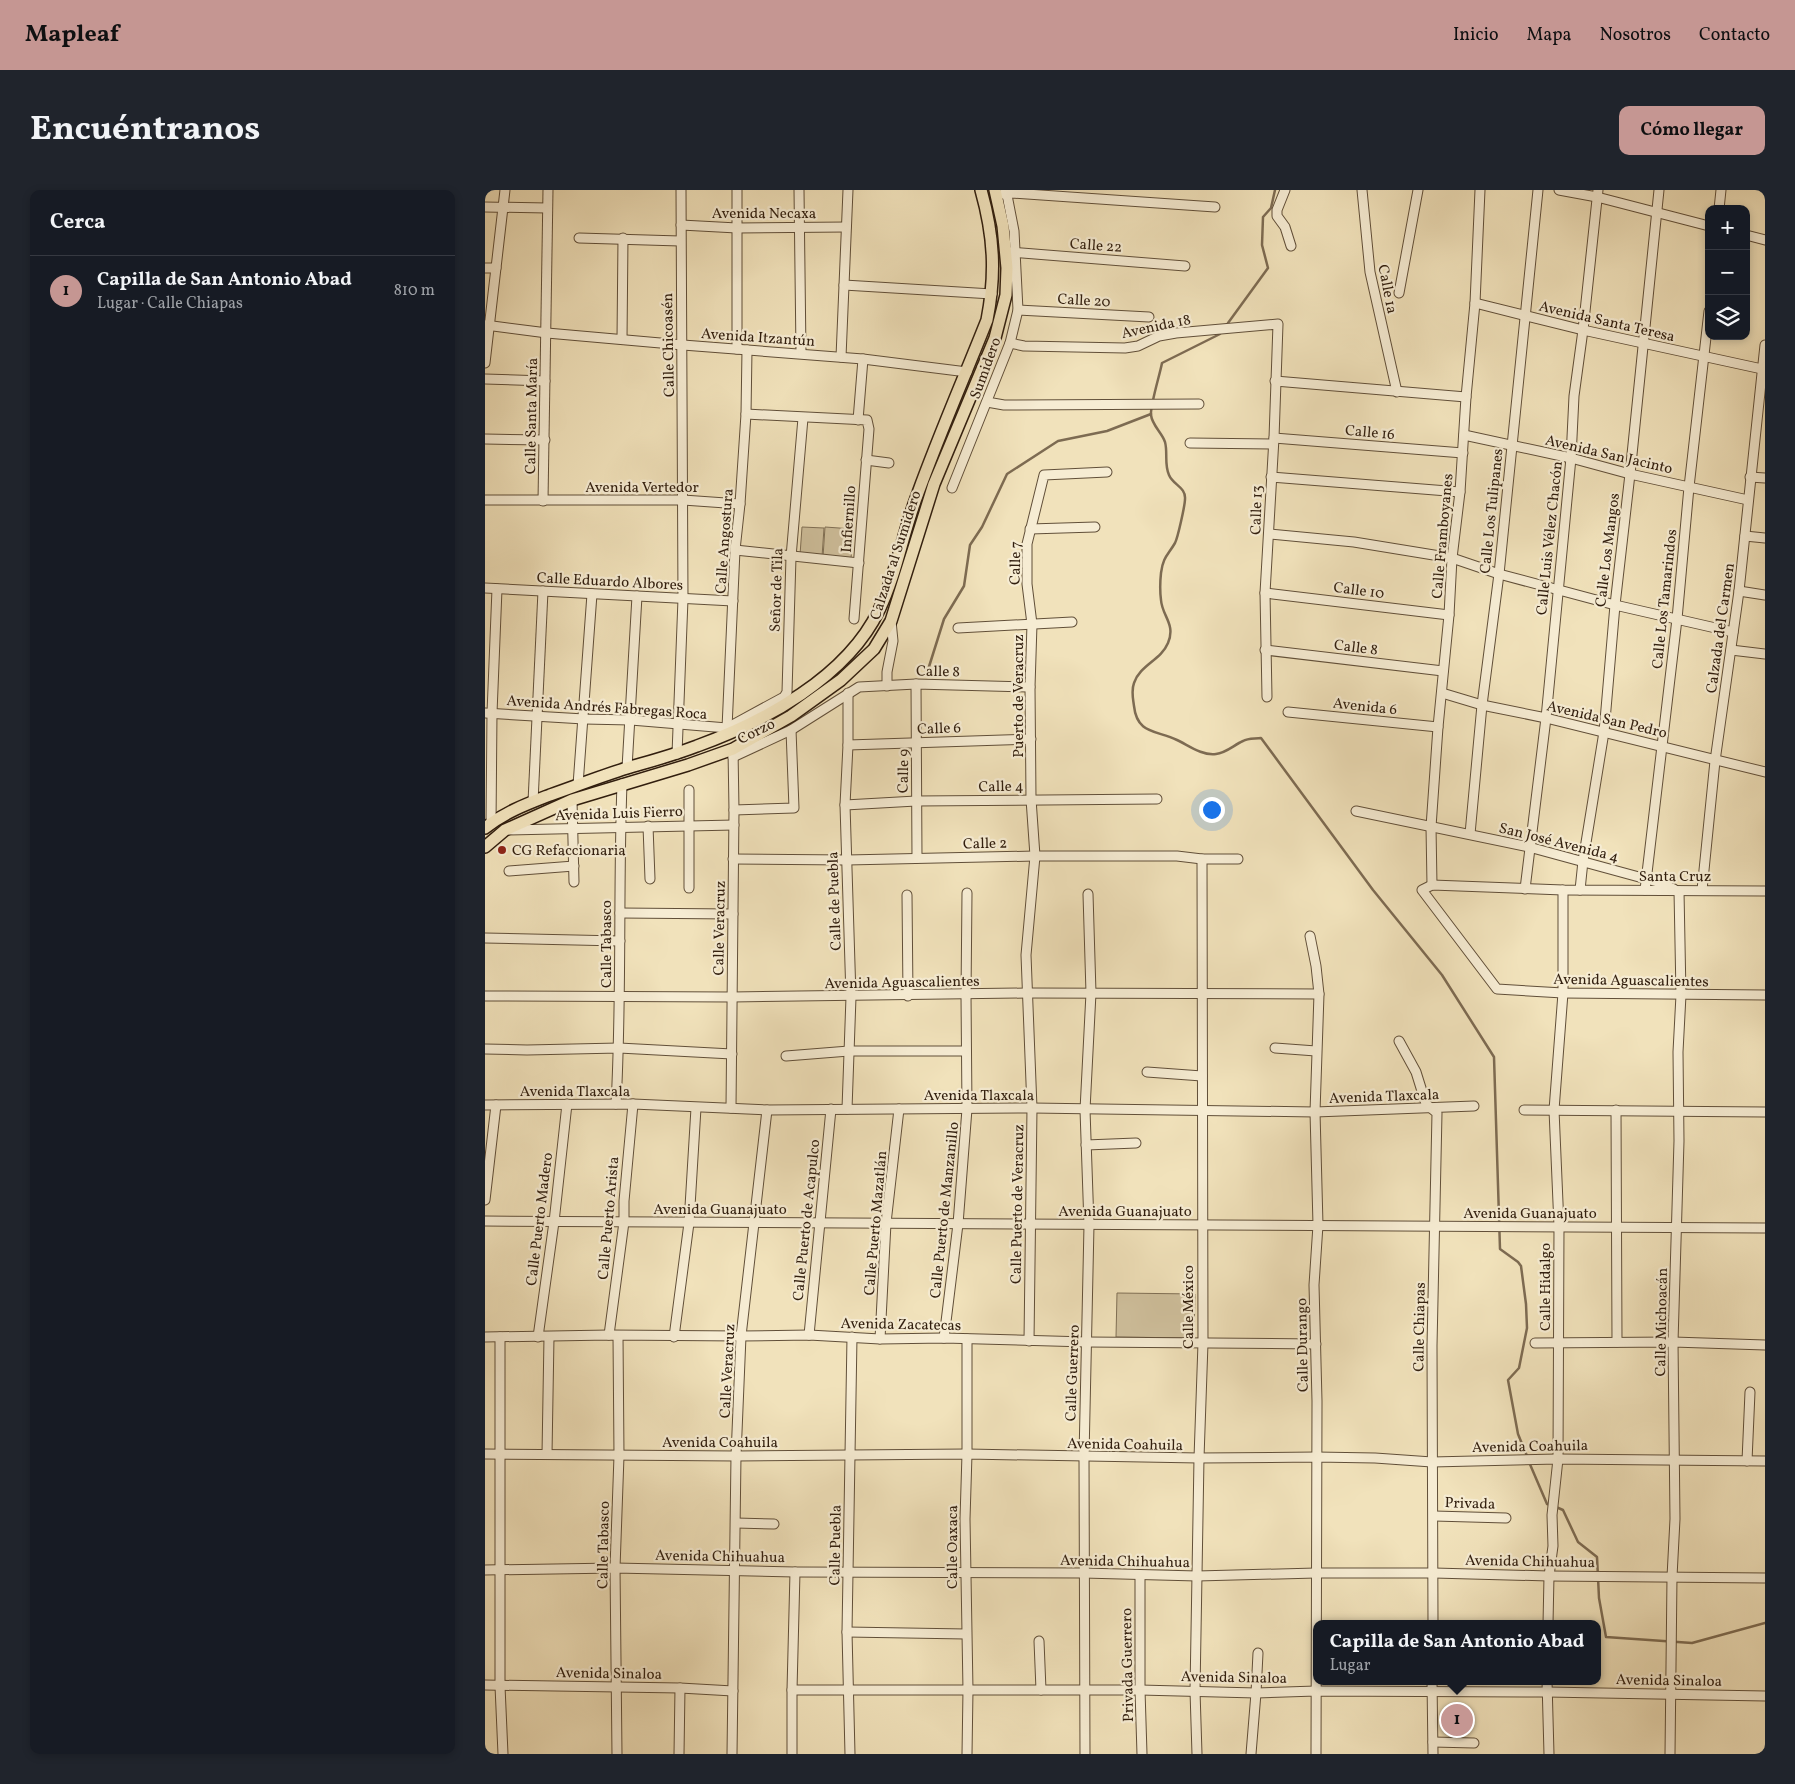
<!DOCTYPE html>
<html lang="es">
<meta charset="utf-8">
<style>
:root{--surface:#171b24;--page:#20242c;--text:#f1f3f6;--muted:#9ea1a6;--line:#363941;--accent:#c59692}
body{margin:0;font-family:Vollkorn,serif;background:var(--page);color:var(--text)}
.controls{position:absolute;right:15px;top:15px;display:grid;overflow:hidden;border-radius:10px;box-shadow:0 2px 8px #0003}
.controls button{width:45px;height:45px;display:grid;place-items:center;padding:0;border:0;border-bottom:1px solid var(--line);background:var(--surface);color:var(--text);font:25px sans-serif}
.you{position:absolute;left:726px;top:619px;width:18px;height:18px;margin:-12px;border:4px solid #fff;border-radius:50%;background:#1a73e8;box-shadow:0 0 0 8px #1a73e833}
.badge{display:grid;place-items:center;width:32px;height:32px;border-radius:50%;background:var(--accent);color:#111;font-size:16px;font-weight:700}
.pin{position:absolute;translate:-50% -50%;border:2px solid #fff;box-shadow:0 1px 5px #0006}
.popup{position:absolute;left:828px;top:1430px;width:288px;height:65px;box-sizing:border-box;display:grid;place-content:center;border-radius:10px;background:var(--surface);filter:drop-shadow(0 1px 4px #0005);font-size:16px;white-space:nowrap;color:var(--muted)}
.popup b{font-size:19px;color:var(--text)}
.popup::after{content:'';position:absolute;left:50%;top:100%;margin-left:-10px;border:10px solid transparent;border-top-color:var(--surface)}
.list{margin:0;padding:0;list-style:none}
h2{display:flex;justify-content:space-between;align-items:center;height:65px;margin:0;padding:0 20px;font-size:21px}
h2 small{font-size:16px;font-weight:400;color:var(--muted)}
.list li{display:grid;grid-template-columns:32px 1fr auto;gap:15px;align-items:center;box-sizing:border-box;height:70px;padding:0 20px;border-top:1px solid var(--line)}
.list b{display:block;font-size:19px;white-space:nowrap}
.list p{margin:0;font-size:16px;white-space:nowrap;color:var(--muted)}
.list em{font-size:16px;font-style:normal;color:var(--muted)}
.icon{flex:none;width:28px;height:28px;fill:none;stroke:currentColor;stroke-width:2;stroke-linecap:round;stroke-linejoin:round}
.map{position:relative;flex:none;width:1280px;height:1564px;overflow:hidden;border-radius:10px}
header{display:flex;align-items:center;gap:30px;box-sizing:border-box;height:70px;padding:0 25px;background:var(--accent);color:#111}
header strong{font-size:24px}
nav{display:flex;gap:28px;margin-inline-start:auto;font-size:18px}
.intro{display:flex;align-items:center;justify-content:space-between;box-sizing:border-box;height:120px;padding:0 30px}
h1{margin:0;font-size:35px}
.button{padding:12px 22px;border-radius:10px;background:var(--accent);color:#111;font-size:18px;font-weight:700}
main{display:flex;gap:30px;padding:0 30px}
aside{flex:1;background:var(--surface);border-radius:10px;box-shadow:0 2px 8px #0003}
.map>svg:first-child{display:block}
.green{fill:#d0c19e;stroke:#807056}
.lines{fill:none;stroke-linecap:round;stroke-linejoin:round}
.stream{stroke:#7d6b52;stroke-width:2.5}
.minor-casing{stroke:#614f39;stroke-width:11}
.major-casing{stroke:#311e0e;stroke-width:14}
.minor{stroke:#f6ecd3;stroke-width:9}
.major{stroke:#f1e2bb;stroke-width:11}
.poi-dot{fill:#8f2418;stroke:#f6ecd3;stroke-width:2}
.labels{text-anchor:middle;stroke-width:4.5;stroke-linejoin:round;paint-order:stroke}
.street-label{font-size:15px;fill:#311e0e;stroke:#f6ecd3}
.poi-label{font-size:15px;fill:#311e0e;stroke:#f6ecd3;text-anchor:start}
</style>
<header>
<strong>Mapleaf</strong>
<nav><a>Inicio</a><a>Mapa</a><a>Nosotros</a><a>Contacto</a></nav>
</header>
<div class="intro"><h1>Encuéntranos</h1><a class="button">Cómo llegar</a></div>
<main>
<aside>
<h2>Cerca<small></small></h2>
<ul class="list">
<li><span class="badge">1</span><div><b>Capilla de San Antonio Abad</b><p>Lugar · Calle Chiapas</p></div><em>810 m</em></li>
</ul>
</aside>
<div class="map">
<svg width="1280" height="1564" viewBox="0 0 1280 1564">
<rect width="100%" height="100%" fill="#f1e2bb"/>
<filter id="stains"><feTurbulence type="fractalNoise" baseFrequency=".004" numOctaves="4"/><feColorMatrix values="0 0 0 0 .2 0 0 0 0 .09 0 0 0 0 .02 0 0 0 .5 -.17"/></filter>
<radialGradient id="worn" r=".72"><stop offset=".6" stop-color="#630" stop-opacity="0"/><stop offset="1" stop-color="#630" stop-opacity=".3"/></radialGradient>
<g class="green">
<path d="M317,337L339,338L337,367L315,365Z"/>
<path d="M340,337L368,339L366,369L338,367Z"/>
<path d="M632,1103L710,1104L709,1148L631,1147Z"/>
</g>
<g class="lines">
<g class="stream">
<path d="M743,133L783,78L777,55L778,27L786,18L790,0"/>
<path d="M735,144L677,173C675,184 665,216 666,225C667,235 677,243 680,252C683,263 679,274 684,285C688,295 701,297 700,309C700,315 693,347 690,353C683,365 678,367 676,383C675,392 675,402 676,410C677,426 691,434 683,453C676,470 655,475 649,493C646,501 648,508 649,516C652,544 671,540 692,550C703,555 717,566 731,564C741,563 749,555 758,551C763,548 770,549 776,548L888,700L957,785L1009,867L1015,1059L1033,1072L1036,1076L1041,1114L1042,1138L1034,1178L1023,1190L1033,1244L1042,1266"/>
<path d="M442,483L459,429L479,396L485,355L497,337L522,284L573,251L622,241L666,224"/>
<path d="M1044,1272L1062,1314L1066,1315"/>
<path d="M1071,1317L1078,1320L1093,1352L1112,1367L1114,1408L1121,1447L1207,1453L1280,1433"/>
</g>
<defs>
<g id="minor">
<path d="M252,0V159"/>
<path d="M314,0L316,163"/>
<path d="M800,0L792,20V26L800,37L806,56"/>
<path d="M877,0L885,82L912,202"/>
<path d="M1074,0L1112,7L1224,36"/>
<path d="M518,4L527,3L730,17"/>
<path d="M0,17L62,18"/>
<path d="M1234,19L1236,0"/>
<path d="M196,35L252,38L361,37"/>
<path d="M1261,45L1280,50"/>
<path d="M94,48L195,51"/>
<path d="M525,62L700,76"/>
<path d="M0,78H11"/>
<path d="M359,95L507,104"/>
<path d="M914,103L933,0"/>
<path d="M990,113L1098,140L1277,179"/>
<path d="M533,120L664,127"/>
<path d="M0,135L62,143L198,155L378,169L482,182"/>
<path d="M137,149L138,48"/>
<path d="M525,153L539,156L640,158L653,156L674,146L691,143L793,134L789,248L780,403L782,507"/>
<path d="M356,167L363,0"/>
<path d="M0,173L20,0"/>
<path d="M0,189L60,191"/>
<path d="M790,191L981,207"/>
<path d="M502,212L519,215L714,214"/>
<path d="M261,224L382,230L384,239L369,429"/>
<path d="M373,230L378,169"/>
<path d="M979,245L1086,268L1145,284L1263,310"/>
<path d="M789,248L978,263"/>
<path d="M0,249L60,250"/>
<path d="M705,253L788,254"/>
<path d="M381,270L404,273"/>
<path d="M786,287L975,302"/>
<path d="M1265,287L1280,288"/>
<path d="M467,298L525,153L533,120L529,41L521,0"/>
<path d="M0,310H198L255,314"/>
<path d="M58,311L63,0"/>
<path d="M545,339L610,337"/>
<path d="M784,344L869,352L967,368L1014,384L1130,415L1248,442"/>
<path d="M1260,346L1280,348"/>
<path d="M250,360L374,373"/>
<path d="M0,398L248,411"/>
<path d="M1254,401L1280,405"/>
<path d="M780,403L964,425"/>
<path d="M473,438L587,432"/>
<path d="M780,460L958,481"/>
<path d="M1246,460L1280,464"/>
<path d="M431,494L432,668"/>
<path d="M402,496V482L408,451L406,431"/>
<path d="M957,503L997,515L1061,528L1280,582"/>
<path d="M803,522L953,537"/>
<path d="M0,523L99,529L146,530L242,538L299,507L302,502L306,367L318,228"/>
<path d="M243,542L242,538L250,360L255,314L261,224L262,160"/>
<path d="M363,555L546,549"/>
<path d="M192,564L198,409L196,0"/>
<path d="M248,567L306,540L374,497L431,494L545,497"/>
<path d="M142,578L152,406"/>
<path d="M93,595L107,404"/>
<path d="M204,600V698"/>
<path d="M87,610L89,692"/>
<path d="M48,612L58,401"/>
<path d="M360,615L431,611L672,609"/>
<path d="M249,620L309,618L306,540"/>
<path d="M871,621L1044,657L1176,693L1189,699"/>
<path d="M6,634L7,523L12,399"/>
<path d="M163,636L165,689"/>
<path d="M24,640L249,635"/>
<path d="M985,644L997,515L1014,384L1053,0"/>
<path d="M248,669L362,670L550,666H692L717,669H753"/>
<path d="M24,681L89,676"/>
<path d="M947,695L946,637L953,537L964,425L967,368L975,302L981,207L990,113L995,0"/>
<path d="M1040,699L1061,528L1086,268L1089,206L1098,140L1113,0"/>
<path d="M1095,700L1098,671L1119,542L1130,415L1145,284L1174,0"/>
<path d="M1160,700L1192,429L1204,297L1224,121"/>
<path d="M1217,700L1230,571L1254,401L1280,155"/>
<path d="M1280,701L1078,700L947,695L937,700L1012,799L1078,803L1280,805"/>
<path d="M422,705L423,806"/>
<path d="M135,723L248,724"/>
<path d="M825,746L831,776L834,804L830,922L833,1035L829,1095L832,1211L831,1564"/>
<path d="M0,748L135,751"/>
<path d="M0,806L247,807L542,803L834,804"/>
<path d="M914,851L931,882L941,914L952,923L947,1156L948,1434"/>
<path d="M790,858L831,861"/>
<path d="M0,859L42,860L134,858L247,864"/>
<path d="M301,866L364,861H481"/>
<path d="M662,882L717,886"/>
<path d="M131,914C137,807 133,701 137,594"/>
<path d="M0,915L148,914L282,920L547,918L830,922L989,916"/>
<path d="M246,918L249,620L248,559"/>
<path d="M362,919L366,807L360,615L363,555V503"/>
<path d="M1039,920L1280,922"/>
<path d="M1131,920L1132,1152"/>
<path d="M601,955L651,953"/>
<path d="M0,1010L11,915"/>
<path d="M0,1031L1280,1038"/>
<path d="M124,1145L139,1032V1011L148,914"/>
<path d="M324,1145L346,919"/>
<path d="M0,1147L124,1145L256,1146L324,1145L395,1149L459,1148L602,1152L831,1154"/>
<path d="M15,1147V1496L18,1564"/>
<path d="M53,1147L69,1032L82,914"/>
<path d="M189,1147L204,1033L211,918"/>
<path d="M459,1148L473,1034L482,919L481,805L482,703"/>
<path d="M395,1149L401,1033L414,919"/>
<path d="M544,1151L547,918L541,765L550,666L546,609L545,497L547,434L542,394V354L559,285L622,282"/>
<path d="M1050,1153L1188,1152L1280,1155"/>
<path d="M0,1264L251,1266L482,1264L714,1268L831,1267L890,1268L947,1272L1073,1269L1280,1271"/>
<path d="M62,1264L64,1147"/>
<path d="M1262,1271L1265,1202"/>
<path d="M949,1326L1021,1328"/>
<path d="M251,1333L289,1334"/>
<path d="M0,1380L130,1378L310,1382L598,1383L712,1386L831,1383H949L1064,1386L1280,1388"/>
<path d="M655,1385V1500L657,1564"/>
<path d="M1063,1434L1064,1386L1068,1356L1067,1325L1073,1269L1074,1036L1069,920L1078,803V700"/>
<path d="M362,1442L481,1444"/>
<path d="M554,1451L556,1500"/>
<path d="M947,1491L948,1564"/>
<path d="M1062,1491L1064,1564"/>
<path d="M0,1495L195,1498L248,1501"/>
<path d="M307,1500H655L771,1503L831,1501L1062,1502L1280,1506"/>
<path d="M948,1552L989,1553"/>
<path d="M132,1564L130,1378L134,1266L133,1146"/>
<path d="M194,1564L195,1498"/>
<path d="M247,1564L251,1266L256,1146L282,920"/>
<path d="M307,1564V1500L310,1382"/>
<path d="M365,1564L362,1442L367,1147"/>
<path d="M482,1564L483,1500L480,1329L482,1264V1149"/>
<path d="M600,1564L599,1267L604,1035L600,920L606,803L603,704"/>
<path d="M712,1564L710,1501L714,1268L718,1153L717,669"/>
<path d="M766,1564L771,1503L773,1463"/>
<path d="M1185,1564L1187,1387L1190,1329L1188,1152L1194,951L1193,862L1196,805L1194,701"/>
</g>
<g id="major">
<path d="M0,638C20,622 42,614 65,605C91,596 116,586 142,578C166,571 189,565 212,556C279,532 362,487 394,420C412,383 418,341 433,303C454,245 479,188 502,130C511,84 509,46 496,0"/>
<path d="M0,657L20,640L87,610L203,575L248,559L306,526L356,490L389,459L406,431L449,294L510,148L521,105L522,78L518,36L510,0"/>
</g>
</defs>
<use href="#minor" class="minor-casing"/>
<use href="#major" class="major-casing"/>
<use href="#minor" class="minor"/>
<use href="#major" class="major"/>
</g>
<circle class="poi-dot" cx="17" cy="660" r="5"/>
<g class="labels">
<g class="street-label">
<text x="279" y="28">Avenida Necaxa</text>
<text transform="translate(611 55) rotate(4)" y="5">Calle 22</text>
<text transform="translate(903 99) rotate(79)" y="5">Calle 1a</text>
<text transform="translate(599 110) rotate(3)" y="5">Calle 20</text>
<text transform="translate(1122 131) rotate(13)" y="5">Avenida Santa Teresa</text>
<text transform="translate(671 136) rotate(-12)" y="5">Avenida 18</text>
<text transform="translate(273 147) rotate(4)" y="5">Avenida Itzantún</text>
<text transform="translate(183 155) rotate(-91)" y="5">Calle Chicoasén</text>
<text transform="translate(500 178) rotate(-70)" y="5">Sumidero</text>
<text transform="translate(46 226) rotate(-89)" y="5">Calle Santa María</text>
<text transform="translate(885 242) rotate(5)" y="5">Calle 16</text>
<text transform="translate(1124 264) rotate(13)" y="5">Avenida San Jacinto</text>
<text x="157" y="302">Avenida Vertedor</text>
<text transform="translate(771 320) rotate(-88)" y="5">Calle 13</text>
<text transform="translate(1006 321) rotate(-84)" y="5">Calle Los Tulipanes</text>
<text transform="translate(363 329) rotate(-86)" y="5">Infiernillo</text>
<text transform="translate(957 346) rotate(-85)" y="5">Calle Framboyanes</text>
<text transform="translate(1064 348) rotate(-84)" y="5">Calle Luis Vélez Chacón</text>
<text transform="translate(239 351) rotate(-86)" y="5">Calle Angostura</text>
<text transform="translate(1122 360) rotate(-83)" y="5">Calle Los Mangos</text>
<text transform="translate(410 365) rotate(-72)" y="5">Calzada al Sumidero</text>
<text transform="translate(530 373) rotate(-89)" y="5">Calle 7</text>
<text transform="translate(125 391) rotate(3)" y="5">Calle Eduardo Albores</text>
<text transform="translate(291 400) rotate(-88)" y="5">Señor de Tila</text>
<text transform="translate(874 400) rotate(7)" y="5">Calle 10</text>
<text transform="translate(1179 409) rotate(-84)" y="5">Calle Los Tamarindos</text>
<text transform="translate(1235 438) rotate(-82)" y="5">Calzada del Carmen</text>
<text transform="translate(871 457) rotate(7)" y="5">Calle 8</text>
<text transform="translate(453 481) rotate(1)" y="5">Calle 8</text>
<text transform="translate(533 506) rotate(-90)" y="5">Puerto de Veracruz</text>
<text transform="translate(880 516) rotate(6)" y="5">Avenida 6</text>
<text transform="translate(122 517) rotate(4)" y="5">Avenida Andrés Fabregas Roca</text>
<text transform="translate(1122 529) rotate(13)" y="5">Avenida San Pedro</text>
<text transform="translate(454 538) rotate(-2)" y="5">Calle 6</text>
<text transform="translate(271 541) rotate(-26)" y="5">Corzo</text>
<text transform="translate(418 581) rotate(-89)" y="5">Calle 9</text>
<text transform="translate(516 596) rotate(-1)" y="5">Calle 4</text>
<text transform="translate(134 623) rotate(-2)" y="5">Avenida Luis Fierro</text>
<text transform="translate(1074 652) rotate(14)" y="5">San José Avenida 4</text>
<text transform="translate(500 653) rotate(-1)" y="5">Calle 2</text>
<text x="1190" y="691">Santa Cruz</text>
<text transform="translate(349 711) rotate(-92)" y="5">Calle de Puebla</text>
<text transform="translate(234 738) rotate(-89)" y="5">Calle Veracruz</text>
<text transform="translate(121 754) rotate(-90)" y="5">Calle Tabasco</text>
<text transform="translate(1146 790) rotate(1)" y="5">Avenida Aguascalientes</text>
<text transform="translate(417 792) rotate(-1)" y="5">Avenida Aguascalientes</text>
<text x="90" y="906">Avenida Tlaxcala</text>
<text x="494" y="910">Avenida Tlaxcala</text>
<text transform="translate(899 906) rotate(-2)" y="5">Avenida Tlaxcala</text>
<text transform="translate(532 1014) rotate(-89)" y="5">Calle Puerto de Veracruz</text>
<text x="235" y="1024">Avenida Guanajuato</text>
<text transform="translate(459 1020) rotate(-84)" y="5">Calle Puerto de Manzanillo</text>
<text x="640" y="1026">Avenida Guanajuato</text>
<text x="1045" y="1028">Avenida Guanajuato</text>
<text transform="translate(123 1028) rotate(-85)" y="5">Calle Puerto Arista</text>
<text transform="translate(54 1029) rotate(-83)" y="5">Calle Puerto Madero</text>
<text transform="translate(321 1030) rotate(-84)" y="5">Calle Puerto de Acapulco</text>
<text transform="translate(390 1033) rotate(-85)" y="5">Calle Puerto Mazatlán</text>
<text transform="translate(1060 1097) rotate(-90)" y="5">Calle Hidalgo</text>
<text transform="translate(703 1117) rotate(-90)" y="5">Calle México</text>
<text transform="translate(1176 1132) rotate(-89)" y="5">Calle Michoacán</text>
<text transform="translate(416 1134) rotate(1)" y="5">Avenida Zacatecas</text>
<text transform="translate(934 1137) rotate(-89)" y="5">Calle Chiapas</text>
<text transform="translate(817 1155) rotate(-91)" y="5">Calle Durango</text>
<text transform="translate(242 1181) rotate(-87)" y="5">Calle Veracruz</text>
<text transform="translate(587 1183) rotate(-88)" y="5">Calle Guerrero</text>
<text x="235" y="1257">Avenida Coahuila</text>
<text transform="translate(640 1254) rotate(1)" y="5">Avenida Coahuila</text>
<text transform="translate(1045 1256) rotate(-1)" y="5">Avenida Coahuila</text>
<text transform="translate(985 1313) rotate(2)" y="5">Privada</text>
<text transform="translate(118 1355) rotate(-89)" y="5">Calle Tabasco</text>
<text transform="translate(350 1355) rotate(-89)" y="5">Calle Puebla</text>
<text transform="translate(467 1357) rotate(-90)" y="5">Calle Oaxaca</text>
<text transform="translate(235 1366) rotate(1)" y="5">Avenida Chihuahua</text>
<text transform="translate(640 1371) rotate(1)" y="5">Avenida Chihuahua</text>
<text transform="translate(1045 1371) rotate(1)" y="5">Avenida Chihuahua</text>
<text transform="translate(642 1475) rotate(-91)" y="5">Privada Guerrero</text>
<text transform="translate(124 1483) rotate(1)" y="5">Avenida Sinaloa</text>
<text transform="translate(749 1487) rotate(1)" y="5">Avenida Sinaloa</text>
<text transform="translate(1184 1490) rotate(1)" y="5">Avenida Sinaloa</text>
</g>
<g class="poi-label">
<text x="27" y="665">CG Refaccionaria</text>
</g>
</g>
<rect width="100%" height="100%" filter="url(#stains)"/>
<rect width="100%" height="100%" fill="url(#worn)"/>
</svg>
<div class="controls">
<button>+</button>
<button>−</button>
<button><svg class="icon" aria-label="layers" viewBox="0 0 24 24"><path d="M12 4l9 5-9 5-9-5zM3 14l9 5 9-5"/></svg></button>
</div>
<div class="you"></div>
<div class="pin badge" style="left:972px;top:1530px">1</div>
<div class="popup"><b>Capilla de San Antonio Abad</b>Lugar</div>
</div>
</main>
